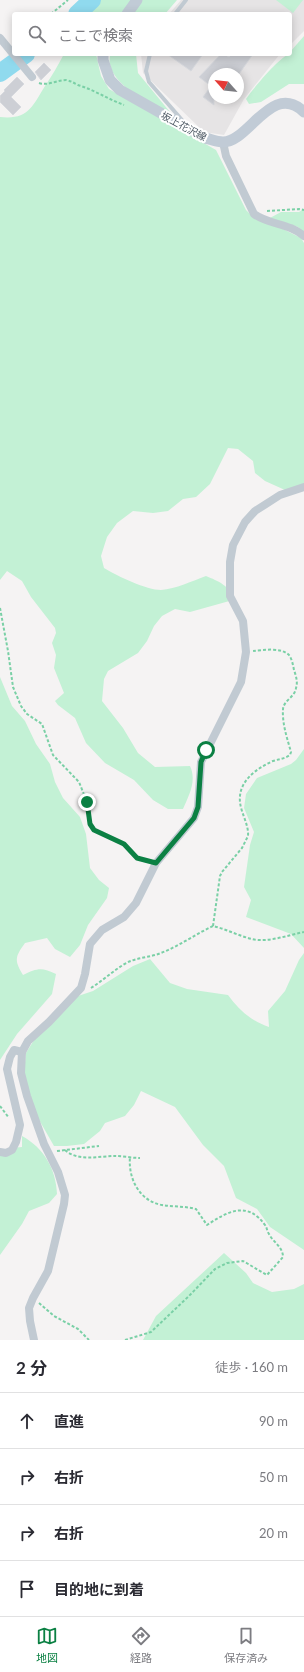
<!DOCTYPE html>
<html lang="ja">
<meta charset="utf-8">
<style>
:root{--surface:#fff;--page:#f7f7f7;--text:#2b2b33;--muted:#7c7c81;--line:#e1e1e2;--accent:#0b8043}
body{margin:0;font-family:Lato,"Noto Sans JP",sans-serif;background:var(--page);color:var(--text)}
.compass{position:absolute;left:208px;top:68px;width:36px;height:36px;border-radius:50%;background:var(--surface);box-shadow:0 2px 10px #0003;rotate:297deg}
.stop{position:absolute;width:12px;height:12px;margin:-9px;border:3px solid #0b8043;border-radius:50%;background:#fff}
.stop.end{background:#0b8043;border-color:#fff;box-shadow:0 1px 4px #0008}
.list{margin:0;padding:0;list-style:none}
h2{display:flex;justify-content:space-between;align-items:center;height:52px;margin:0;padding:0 16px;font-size:17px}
h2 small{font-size:13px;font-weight:400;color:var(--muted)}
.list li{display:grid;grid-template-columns:26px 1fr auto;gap:12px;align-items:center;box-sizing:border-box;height:56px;padding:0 16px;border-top:1px solid var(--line)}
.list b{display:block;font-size:15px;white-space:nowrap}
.list em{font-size:13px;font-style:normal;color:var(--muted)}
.icon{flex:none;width:22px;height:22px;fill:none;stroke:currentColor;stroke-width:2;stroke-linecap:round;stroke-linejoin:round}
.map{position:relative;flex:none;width:304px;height:1340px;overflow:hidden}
.search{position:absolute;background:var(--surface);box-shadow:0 2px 10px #0003;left:12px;right:12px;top:12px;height:44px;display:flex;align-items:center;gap:10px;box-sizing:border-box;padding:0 14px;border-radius:4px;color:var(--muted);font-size:15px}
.sheet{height:276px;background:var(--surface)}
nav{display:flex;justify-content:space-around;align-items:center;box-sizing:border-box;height:56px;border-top:1px solid var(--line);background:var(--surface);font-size:11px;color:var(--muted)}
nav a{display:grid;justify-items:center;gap:2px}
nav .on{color:var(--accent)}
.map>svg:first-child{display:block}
.education{fill:#e6e4e5;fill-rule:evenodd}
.green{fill:#c3f1d5}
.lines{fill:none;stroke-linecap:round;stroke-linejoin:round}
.river{stroke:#90daee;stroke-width:18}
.building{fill:#cdcfd5;stroke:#d7d9de}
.path{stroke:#7ad0a6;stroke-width:2;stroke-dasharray:3 2;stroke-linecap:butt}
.lane{stroke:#c1cad2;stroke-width:4}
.street{stroke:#c1cad2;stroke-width:8}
.secondary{stroke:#c1cbd6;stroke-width:11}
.route{stroke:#0b8043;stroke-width:5}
.labels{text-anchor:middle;stroke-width:4;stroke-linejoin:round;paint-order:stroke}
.street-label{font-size:10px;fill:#4a5661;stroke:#fff}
</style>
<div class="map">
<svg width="304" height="1340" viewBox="0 0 304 1340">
<rect width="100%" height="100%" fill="#f5f3f3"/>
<g class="education">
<path d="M181,0H304V31L290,45V14H169Z"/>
<path d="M141,54H280L244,99L224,135L204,132L143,73ZM214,74H238V98H214Z"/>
</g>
<g class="green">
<path d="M99,0H132L122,14H83Z"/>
<path d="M142,0H177L165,14H132Z"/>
<path d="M276,0H303L293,13Z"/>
<path d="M304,36V84H289L261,102L249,104L246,99C252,90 280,56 290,54V52Z"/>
<path d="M64,54H96L101,76L109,89L216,150L246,210L254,218L277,226L301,238L304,243V484L285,490L265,481L255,473L253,461L238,449L228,448L210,484L196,497L183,499L168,511L153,513L133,511L117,523L107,537L101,556L104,568C117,576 147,590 161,590C176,589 192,581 206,576C218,581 231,586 233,600L190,612L175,609L162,616L154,626L147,641L138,653L108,671L104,679L102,701L123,728L138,753L155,767L190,766C197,781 189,795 183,809H168L153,800L134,780L105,763L86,743L75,718L58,705L55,701L64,693L54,668L56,655L52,643L56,633L55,628L31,597L22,581L7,571L0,580V117C28,120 32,107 45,86C52,76 58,65 64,54Z"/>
<path d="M110,54H136L138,73L174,117C155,106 114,88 110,64C109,61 110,57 110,54Z"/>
<path d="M304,209V234L298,227L270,218L281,212H299Z"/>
<path d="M0,677L12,706L25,721L36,744L50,764L55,782L63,798L80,817L86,834L90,868L99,880L109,888L107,898L88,925L80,945L70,957L55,949L47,938L25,943C15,957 14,960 23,975C37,968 42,967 56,974L52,994L17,1034L0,1060Z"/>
<path d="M304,749V948L291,934L246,917L251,900L244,887L250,845L254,832L244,808L246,794L257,778L291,764L296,760Z"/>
<path d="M304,953V1250L270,1227L257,1209L236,1198L224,1166L203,1145L175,1107L141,1091L134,1105L125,1116L105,1123L100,1131L84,1144L67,1146H54L22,1090L26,1053L34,1040L78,996L93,991L133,966L150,959L170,983L187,989L228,995C239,1010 251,1021 269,1027L268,1011L285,991L299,960Z"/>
<path d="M22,1136C44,1148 56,1169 57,1194L49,1203L29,1211L22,1224L0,1255V1152L11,1148L22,1147Z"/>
<path d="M224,1253L246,1273L253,1283L272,1292L294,1289L304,1284V1340H143L156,1316Z"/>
</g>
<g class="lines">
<g class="river">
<path d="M77,14L92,0"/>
<path d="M0,73L26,54"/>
</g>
</g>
<g class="building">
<path d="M167,54H203L191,71Z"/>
<path d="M221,54H224L229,57L232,54H253L239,74H214V105L203,97L211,86L199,77Z"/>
<path d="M44,63L51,70L41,80L35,72Z"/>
<path d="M17,77L24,84L11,97L21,107L13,115L0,102V96L5,91L4,90Z"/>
</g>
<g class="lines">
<g class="path">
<path d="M51,14L68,0"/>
<path d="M39,83C48,86 57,80 66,80C71,81 74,83 78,85C94,90 108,99 124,105"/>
<path d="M267,211L299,209L304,210"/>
<path d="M0,608L8,651L13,687L21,706L27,714L42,724L53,755L79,782L87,802L90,824L94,830L124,845L137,858L149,861"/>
<path d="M213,926L220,876L222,872L242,848L248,836C249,825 241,813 240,802C238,782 255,769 273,761C279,759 284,759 290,755L291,752C287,738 282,723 283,709C284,700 295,697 296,688C298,682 296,676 294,670C293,665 292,659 289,655C281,647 263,650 253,651"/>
<path d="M91,988C102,981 112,972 123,965C135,957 149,958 161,953C179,946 196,934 213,926C226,929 239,936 252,939C268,943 288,935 304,932"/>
<path d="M0,1106L9,1118"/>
<path d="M65,1150C78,1162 99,1156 115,1156C123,1156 132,1158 140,1158"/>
<path d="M57,1151L99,1146"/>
<path d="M39,1303L54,1316L78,1329L89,1340"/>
<path d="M125,1340L151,1332L189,1296L215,1269L227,1263L243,1261L267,1275L283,1257C283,1247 273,1242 269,1234C267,1231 267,1228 265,1225C247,1200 227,1212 207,1225L196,1209C185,1206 173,1207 162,1205C139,1201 128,1178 130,1157"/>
</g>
<g class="lane">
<path d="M175,14L186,0"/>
<path d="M150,54L146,71L149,82L182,120"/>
</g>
<g class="street">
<path d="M0,38L32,77"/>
<path d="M223,142L226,156L254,214C269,225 289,223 304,236"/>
<path d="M0,1152L6,1153L12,1150L16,1142L20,1125L7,1069L10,1057L14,1050L22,1052"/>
<path d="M34,1340L30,1321L29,1308L33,1298L48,1271L64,1204L65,1195L58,1172L44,1144L27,1096L21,1073L22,1052L28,1041L49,1022L81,988L85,974L90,944L102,930L124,917L136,903L156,863L194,818L198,807L201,762L241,682L246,652L243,621L230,596V562L233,545L245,522L255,511L280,495L304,487"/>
</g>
<g class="secondary">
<path d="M127,14L137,0"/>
<path d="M103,54V60L110,80L120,90L205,138C210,139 217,142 223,142C249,142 272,81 304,112"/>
</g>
</g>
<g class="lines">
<path class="route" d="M87,802L90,824L94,830L124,844L137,858L156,863L194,818L198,807L201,762L206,750"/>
</g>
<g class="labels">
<g class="street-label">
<text transform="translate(184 126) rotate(28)" y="4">坂上花沢線</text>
</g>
</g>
</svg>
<svg class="compass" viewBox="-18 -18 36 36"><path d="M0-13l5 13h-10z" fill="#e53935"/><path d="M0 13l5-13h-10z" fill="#7c7c81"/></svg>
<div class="stop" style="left:206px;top:750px"></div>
<div class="stop end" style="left:87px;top:802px"></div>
<div class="search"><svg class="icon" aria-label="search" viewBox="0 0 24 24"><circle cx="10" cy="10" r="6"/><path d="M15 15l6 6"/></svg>ここで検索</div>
</div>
<section class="sheet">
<h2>2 分<small>徒歩 · 160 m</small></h2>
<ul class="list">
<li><svg class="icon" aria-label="ahead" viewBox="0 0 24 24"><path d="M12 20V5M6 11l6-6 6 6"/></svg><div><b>直進</b></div><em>90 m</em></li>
<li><svg class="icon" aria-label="right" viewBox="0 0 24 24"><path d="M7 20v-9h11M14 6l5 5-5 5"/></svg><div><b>右折</b></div><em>50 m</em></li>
<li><svg class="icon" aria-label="right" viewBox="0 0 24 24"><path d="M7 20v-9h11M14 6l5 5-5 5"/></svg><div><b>右折</b></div><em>20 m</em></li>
<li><svg class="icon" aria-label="arrive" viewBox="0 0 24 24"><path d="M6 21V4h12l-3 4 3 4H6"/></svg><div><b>目的地に到着</b></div></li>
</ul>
</section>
<nav>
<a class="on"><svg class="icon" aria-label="map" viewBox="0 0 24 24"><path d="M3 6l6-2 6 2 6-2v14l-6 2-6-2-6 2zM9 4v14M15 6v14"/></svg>地図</a>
<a><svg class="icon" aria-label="directions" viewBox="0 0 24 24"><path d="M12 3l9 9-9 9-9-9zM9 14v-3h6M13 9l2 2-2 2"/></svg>経路</a>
<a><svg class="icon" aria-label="saved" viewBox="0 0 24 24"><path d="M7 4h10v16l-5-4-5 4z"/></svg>保存済み</a>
</nav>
